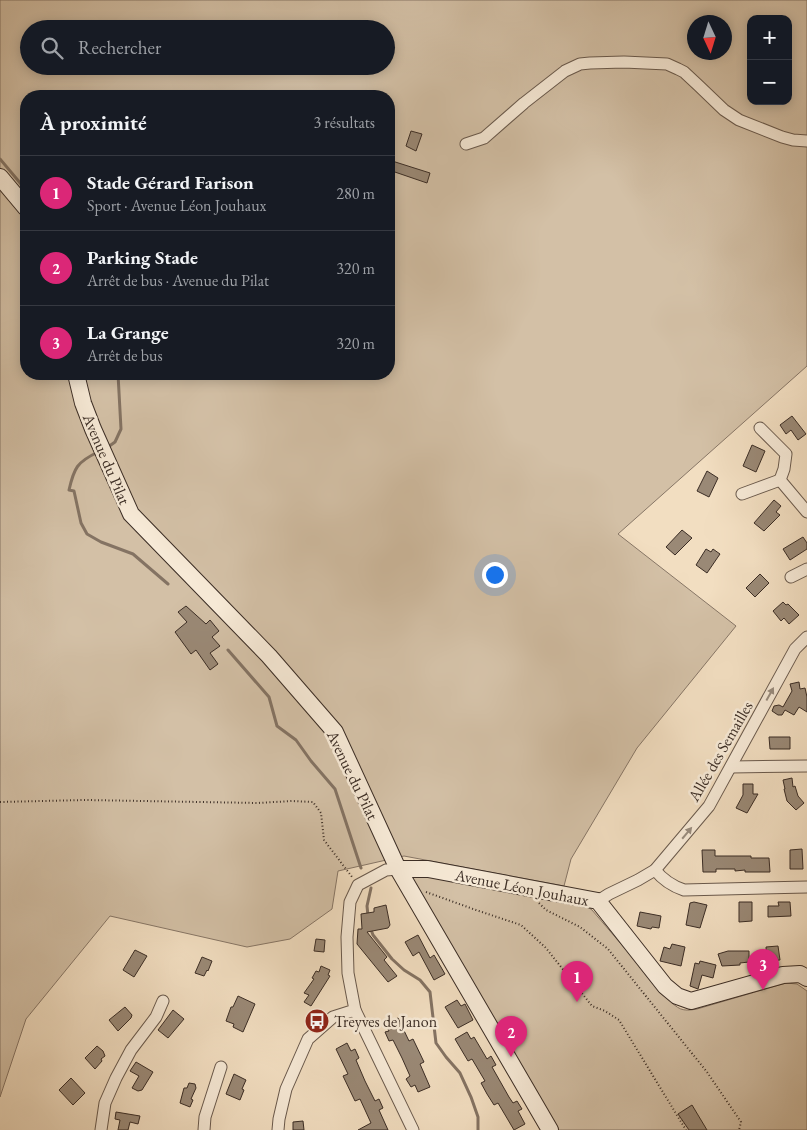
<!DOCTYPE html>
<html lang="fr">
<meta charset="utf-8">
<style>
:root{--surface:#171b24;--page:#20242c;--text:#f1f3f6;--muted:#9ea1a6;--line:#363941;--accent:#db2777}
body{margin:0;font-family:"EB Garamond",serif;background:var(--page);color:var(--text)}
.controls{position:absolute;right:15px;top:15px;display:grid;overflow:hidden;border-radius:10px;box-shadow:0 2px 12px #0003}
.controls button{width:45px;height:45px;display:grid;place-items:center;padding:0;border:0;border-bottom:1px solid var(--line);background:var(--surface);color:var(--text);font:25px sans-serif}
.compass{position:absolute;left:687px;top:15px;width:45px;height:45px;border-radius:50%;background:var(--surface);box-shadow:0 2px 12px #0003;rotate:176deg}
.you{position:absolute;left:494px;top:574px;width:18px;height:18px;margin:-12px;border:4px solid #fff;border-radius:50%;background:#1a73e8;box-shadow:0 0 0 8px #1a73e833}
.badge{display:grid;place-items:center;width:32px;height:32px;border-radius:50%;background:var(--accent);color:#fff;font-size:16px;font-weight:700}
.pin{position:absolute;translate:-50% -41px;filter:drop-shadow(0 1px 2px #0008)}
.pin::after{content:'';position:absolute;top:26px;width:18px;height:15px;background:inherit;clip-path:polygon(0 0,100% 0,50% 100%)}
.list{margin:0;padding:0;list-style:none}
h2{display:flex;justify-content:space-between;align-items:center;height:65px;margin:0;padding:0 20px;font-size:21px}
h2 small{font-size:16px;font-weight:400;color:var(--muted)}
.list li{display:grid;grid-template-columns:32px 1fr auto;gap:15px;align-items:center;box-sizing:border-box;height:75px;padding:0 20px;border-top:1px solid var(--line)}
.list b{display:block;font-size:19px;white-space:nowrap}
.list p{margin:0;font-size:16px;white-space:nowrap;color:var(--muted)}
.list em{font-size:16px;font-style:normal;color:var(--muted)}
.icon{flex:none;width:28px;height:28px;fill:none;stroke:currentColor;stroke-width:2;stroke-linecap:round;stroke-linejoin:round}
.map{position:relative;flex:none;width:807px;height:1130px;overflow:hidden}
.search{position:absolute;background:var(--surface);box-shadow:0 2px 12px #0003;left:20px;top:20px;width:375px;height:55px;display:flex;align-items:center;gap:12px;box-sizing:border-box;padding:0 18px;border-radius:28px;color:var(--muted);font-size:19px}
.panel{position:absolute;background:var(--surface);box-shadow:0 2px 12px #0003;left:20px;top:90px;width:375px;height:290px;border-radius:20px}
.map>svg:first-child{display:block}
.green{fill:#d3c0a6;stroke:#877666;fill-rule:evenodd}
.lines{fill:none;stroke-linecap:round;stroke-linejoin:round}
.stream{stroke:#847363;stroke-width:3}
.building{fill:#9a8976;stroke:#3b2d25}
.street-casing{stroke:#69594c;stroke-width:13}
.secondary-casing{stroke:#3b2d25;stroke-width:18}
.path{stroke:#3b2d25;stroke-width:2;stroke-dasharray:1 2.5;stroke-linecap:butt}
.street{stroke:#f7ead7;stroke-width:11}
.secondary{stroke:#f7ead7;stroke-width:16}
.oneway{fill:#998c7e}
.labels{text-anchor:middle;stroke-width:5;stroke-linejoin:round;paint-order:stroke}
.street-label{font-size:16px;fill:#3b2d25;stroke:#f7ead7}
.poi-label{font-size:16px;fill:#3b2d25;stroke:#f7ead7;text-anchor:start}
</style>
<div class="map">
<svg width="807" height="1130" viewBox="0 0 807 1130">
<rect width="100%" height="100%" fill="#f2dec1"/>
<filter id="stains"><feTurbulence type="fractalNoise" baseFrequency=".004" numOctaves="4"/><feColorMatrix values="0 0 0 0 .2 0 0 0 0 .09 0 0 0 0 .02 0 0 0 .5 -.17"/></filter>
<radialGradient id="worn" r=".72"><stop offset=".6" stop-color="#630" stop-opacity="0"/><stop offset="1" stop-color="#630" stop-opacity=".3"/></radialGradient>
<g class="green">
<path d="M0,0H807V366L618,534L736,626L637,748L571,859L564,886L404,856L338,871L332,909L290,939L247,947L110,916L26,1019L0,1097ZM751,19H788V101H751ZM694,22H724V52H694ZM29,29H386V66H29ZM26,96H389V374H26Z"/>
<path d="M416,875L441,878L551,901L588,907L592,910L668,999C678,1009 682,1012 697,1009L786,983L797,984L807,991V1130H558L412,879Z"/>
</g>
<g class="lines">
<g class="stream">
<path d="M0,159L26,190"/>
<path d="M108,447L115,442L121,429L118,374"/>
<path d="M98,452C77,462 74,468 69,490L74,491L81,523L87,534L101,542L133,554L168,584"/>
<path d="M228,650L269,697L277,726L296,740L311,761L335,789L361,868"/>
<path d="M368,916L367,906L371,888"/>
<path d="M370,927L373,935L392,959L404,970L420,980L430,992L436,1043L446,1057L460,1073L471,1097L478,1117V1130"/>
</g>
</g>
<g class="building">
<path d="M411,131L422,134L416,151L406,146Z"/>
<path d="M389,160L430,173L427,183L389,170Z"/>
<path d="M792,416L806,434L798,440L791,430L786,434L780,425Z"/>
<path d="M752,445L765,451L756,472L743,466Z"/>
<path d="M707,471L718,478L709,497L697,491Z"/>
<path d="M774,500L781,506L776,512L780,515L764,531L754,523Z"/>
<path d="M682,530L692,538L675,555L666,547Z"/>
<path d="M803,537L807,543V549L790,560L783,549Z"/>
<path d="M706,549L711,552L713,549L720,554L707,573L696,565Z"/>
<path d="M760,574L769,583L755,597L746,588Z"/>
<path d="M783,602L786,605L788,604L799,615L789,624L784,618L781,621L773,611Z"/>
<path d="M186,606L206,624L210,620L219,631L212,637L220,646L210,653L218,664L210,670L196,650L191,654L175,632L187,622L178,612Z"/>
<path d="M799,682L800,689L805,688L807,697V712L799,707L794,715L785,710L782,715H778L772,711L774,706L779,705L783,707L792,691L790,684Z"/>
<path d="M769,737H790V749H770Z"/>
<path d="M792,778L793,787L795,786L798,796L804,803L796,810L787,801L784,789H785L783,780Z"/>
<path d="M743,784H753V794H758L747,813L736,808L743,795Z"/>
<path d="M802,849L803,869H790V850Z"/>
<path d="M702,850H715V856H751V858H769L770,872H745V870L735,871V869H716V872H703Z"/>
<path d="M694,902L707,905L700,928L686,925L690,903Z"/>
<path d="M739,902H752V921L739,922Z"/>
<path d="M778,902H790L791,916L768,917V906H779Z"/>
<path d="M386,905L390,925L388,928L367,932L387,957L384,960L397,976L388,982L357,944L358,929H362L361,914L374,912V908Z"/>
<path d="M640,912L661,916L659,928L652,927L651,929L637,926Z"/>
<path d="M418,935L430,958L434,955L445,974L434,980L419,952L413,956L405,942Z"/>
<path d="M316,939L325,940L324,952L314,951Z"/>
<path d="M672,944L685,947L681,966L660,961L664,947L670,949Z"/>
<path d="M778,946L780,960L767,961L766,947Z"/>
<path d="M135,950L147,956L134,977L123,970Z"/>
<path d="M728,951H749V962L740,963V965L722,966L718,954Z"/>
<path d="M202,957L212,961L208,971L207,970L204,976L195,973Z"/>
<path d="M700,961L716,965L713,978L702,975L698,989L690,986L695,963L699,964Z"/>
<path d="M321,966L330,970L328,975L330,976L311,1006L304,1002L309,995L304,993L314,979L312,978L316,971L319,972Z"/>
<path d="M238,996L255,1004L243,1032L233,1027L234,1024L226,1021L231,1007H233Z"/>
<path d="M457,1000L461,1006L465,1004L473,1020L458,1028L445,1007Z"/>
<path d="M125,1007L132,1015L131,1018L118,1031L109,1020Z"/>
<path d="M173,1010L184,1019L168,1038L158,1030Z"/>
<path d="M398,1018L409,1041L413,1039L424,1062L420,1064L430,1087L418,1092L415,1085L411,1087L406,1079L410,1076L402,1058L393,1040L389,1041L385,1032L389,1031L385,1023Z"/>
<path d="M467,1032L471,1039L474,1037L487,1059L491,1056L496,1065L492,1067L509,1097L513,1103L517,1101L522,1109L518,1111L525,1124L514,1130L498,1103L494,1105L487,1094L481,1083L485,1081L472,1059L468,1061L455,1039Z"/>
<path d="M347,1043L351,1051L355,1049L359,1058L356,1060L365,1081L375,1101L379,1099L383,1108L379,1110L388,1130H358L371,1123L360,1099L355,1101L343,1076L348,1074L336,1049Z"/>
<path d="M97,1046L103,1051L105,1056L101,1059L102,1061L95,1069L85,1058Z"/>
<path d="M136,1062L153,1072L142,1090L138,1091L132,1088L139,1076L130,1071Z"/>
<path d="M234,1074L246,1080L242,1089L244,1090L240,1100L226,1094Z"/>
<path d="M71,1078L85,1093L73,1105L59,1090Z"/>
<path d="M189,1083L195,1084L196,1088L191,1099L193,1100L190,1107L180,1103L184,1088H187Z"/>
<path d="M692,1105L707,1130H689L678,1114Z"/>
<path d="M116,1112L140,1116L138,1124L130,1122L128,1130H118L120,1120L115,1119Z"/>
<path d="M303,1121L304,1130H293V1122Z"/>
</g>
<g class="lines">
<defs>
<g id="street">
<path d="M466,144L484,138L524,103L565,71L580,64L590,63L624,62L667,64L678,69L684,72L699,86L724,110L739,120L782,137L793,140L807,141"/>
<path d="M760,428L786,454L784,469L780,480L807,512"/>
<path d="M742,494L780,480"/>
<path d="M791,577L807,569"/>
<path d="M731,767L807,766"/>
<path d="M655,870C663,880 672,886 684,890L807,887"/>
<path d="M598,901L609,894L638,880L655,870L709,806L795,649L807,637"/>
<path d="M355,1010L413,1130"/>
<path d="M101,1130L105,1103L116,1078L131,1050L156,1017L163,1001"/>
<path d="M204,1130L205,1117L221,1067"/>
<path d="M278,1130L279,1119L286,1089L308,1039L333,1017L355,1010L348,973L347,937L350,902L358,885L386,870L398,869"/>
</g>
<g id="secondary">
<path d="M0,177L26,208"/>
<path d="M76,374L83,403L93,429L131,514L269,656L335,732L398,869L550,1130"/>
<path d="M398,869H428L598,901L665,986L677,996L691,1001L783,975L800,974L807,978"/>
</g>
</defs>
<use href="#street" class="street-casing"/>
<use href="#secondary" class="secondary-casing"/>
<g class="path">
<path d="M0,802L85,800L257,803L292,801L313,802L321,813L324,840L352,877"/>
<path d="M426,892L476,910L521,925L546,948L592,1006L605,1011L619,1020L686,1130"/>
<path d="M539,903L546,910L580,927L608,949L707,1072L741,1122L739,1130"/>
</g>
<use href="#street" class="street"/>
<use href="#secondary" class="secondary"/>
</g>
<defs><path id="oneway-solid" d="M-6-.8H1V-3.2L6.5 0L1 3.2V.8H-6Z" transform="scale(1.25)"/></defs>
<g class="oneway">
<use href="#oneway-solid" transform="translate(770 694) rotate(-61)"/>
<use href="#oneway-solid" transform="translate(687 833) rotate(-50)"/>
</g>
<defs>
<symbol id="bus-disc" viewBox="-11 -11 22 22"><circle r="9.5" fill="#8f2418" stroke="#f7ead7"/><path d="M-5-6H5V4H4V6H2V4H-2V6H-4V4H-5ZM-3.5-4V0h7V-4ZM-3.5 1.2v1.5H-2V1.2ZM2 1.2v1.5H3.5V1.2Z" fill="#fff"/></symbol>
</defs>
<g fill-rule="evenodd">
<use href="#bus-disc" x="303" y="1007" width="28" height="28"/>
</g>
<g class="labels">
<g class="street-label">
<text transform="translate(107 459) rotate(67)" y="6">Avenue du Pilat</text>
<text transform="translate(720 751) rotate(-60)" y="6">Allée des Semailles</text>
<text transform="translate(353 775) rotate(64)" y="6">Avenue du Pilat</text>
<text transform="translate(522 887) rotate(11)" y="6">Avenue Léon Jouhaux</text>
</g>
<g class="poi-label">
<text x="334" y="1027">Treyves de Janon</text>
</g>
</g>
<rect width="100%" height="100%" filter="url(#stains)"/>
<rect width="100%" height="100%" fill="url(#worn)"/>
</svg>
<div class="controls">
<button>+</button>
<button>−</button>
</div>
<svg class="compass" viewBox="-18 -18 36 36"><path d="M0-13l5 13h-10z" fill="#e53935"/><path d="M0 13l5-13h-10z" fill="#9ea1a6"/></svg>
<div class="you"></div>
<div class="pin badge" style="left:577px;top:1002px">1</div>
<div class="pin badge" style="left:511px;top:1057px">2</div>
<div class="pin badge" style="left:763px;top:990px">3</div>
<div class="search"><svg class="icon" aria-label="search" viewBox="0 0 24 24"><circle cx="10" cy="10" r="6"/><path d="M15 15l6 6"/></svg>Rechercher</div>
<section class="panel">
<h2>À proximité<small>3 résultats</small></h2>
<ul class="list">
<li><span class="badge">1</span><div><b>Stade Gérard Farison</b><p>Sport · Avenue Léon Jouhaux</p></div><em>280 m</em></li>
<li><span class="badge">2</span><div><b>Parking Stade</b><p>Arrêt de bus · Avenue du Pilat</p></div><em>320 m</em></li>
<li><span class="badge">3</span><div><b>La Grange</b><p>Arrêt de bus</p></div><em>320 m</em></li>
</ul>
</section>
</div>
